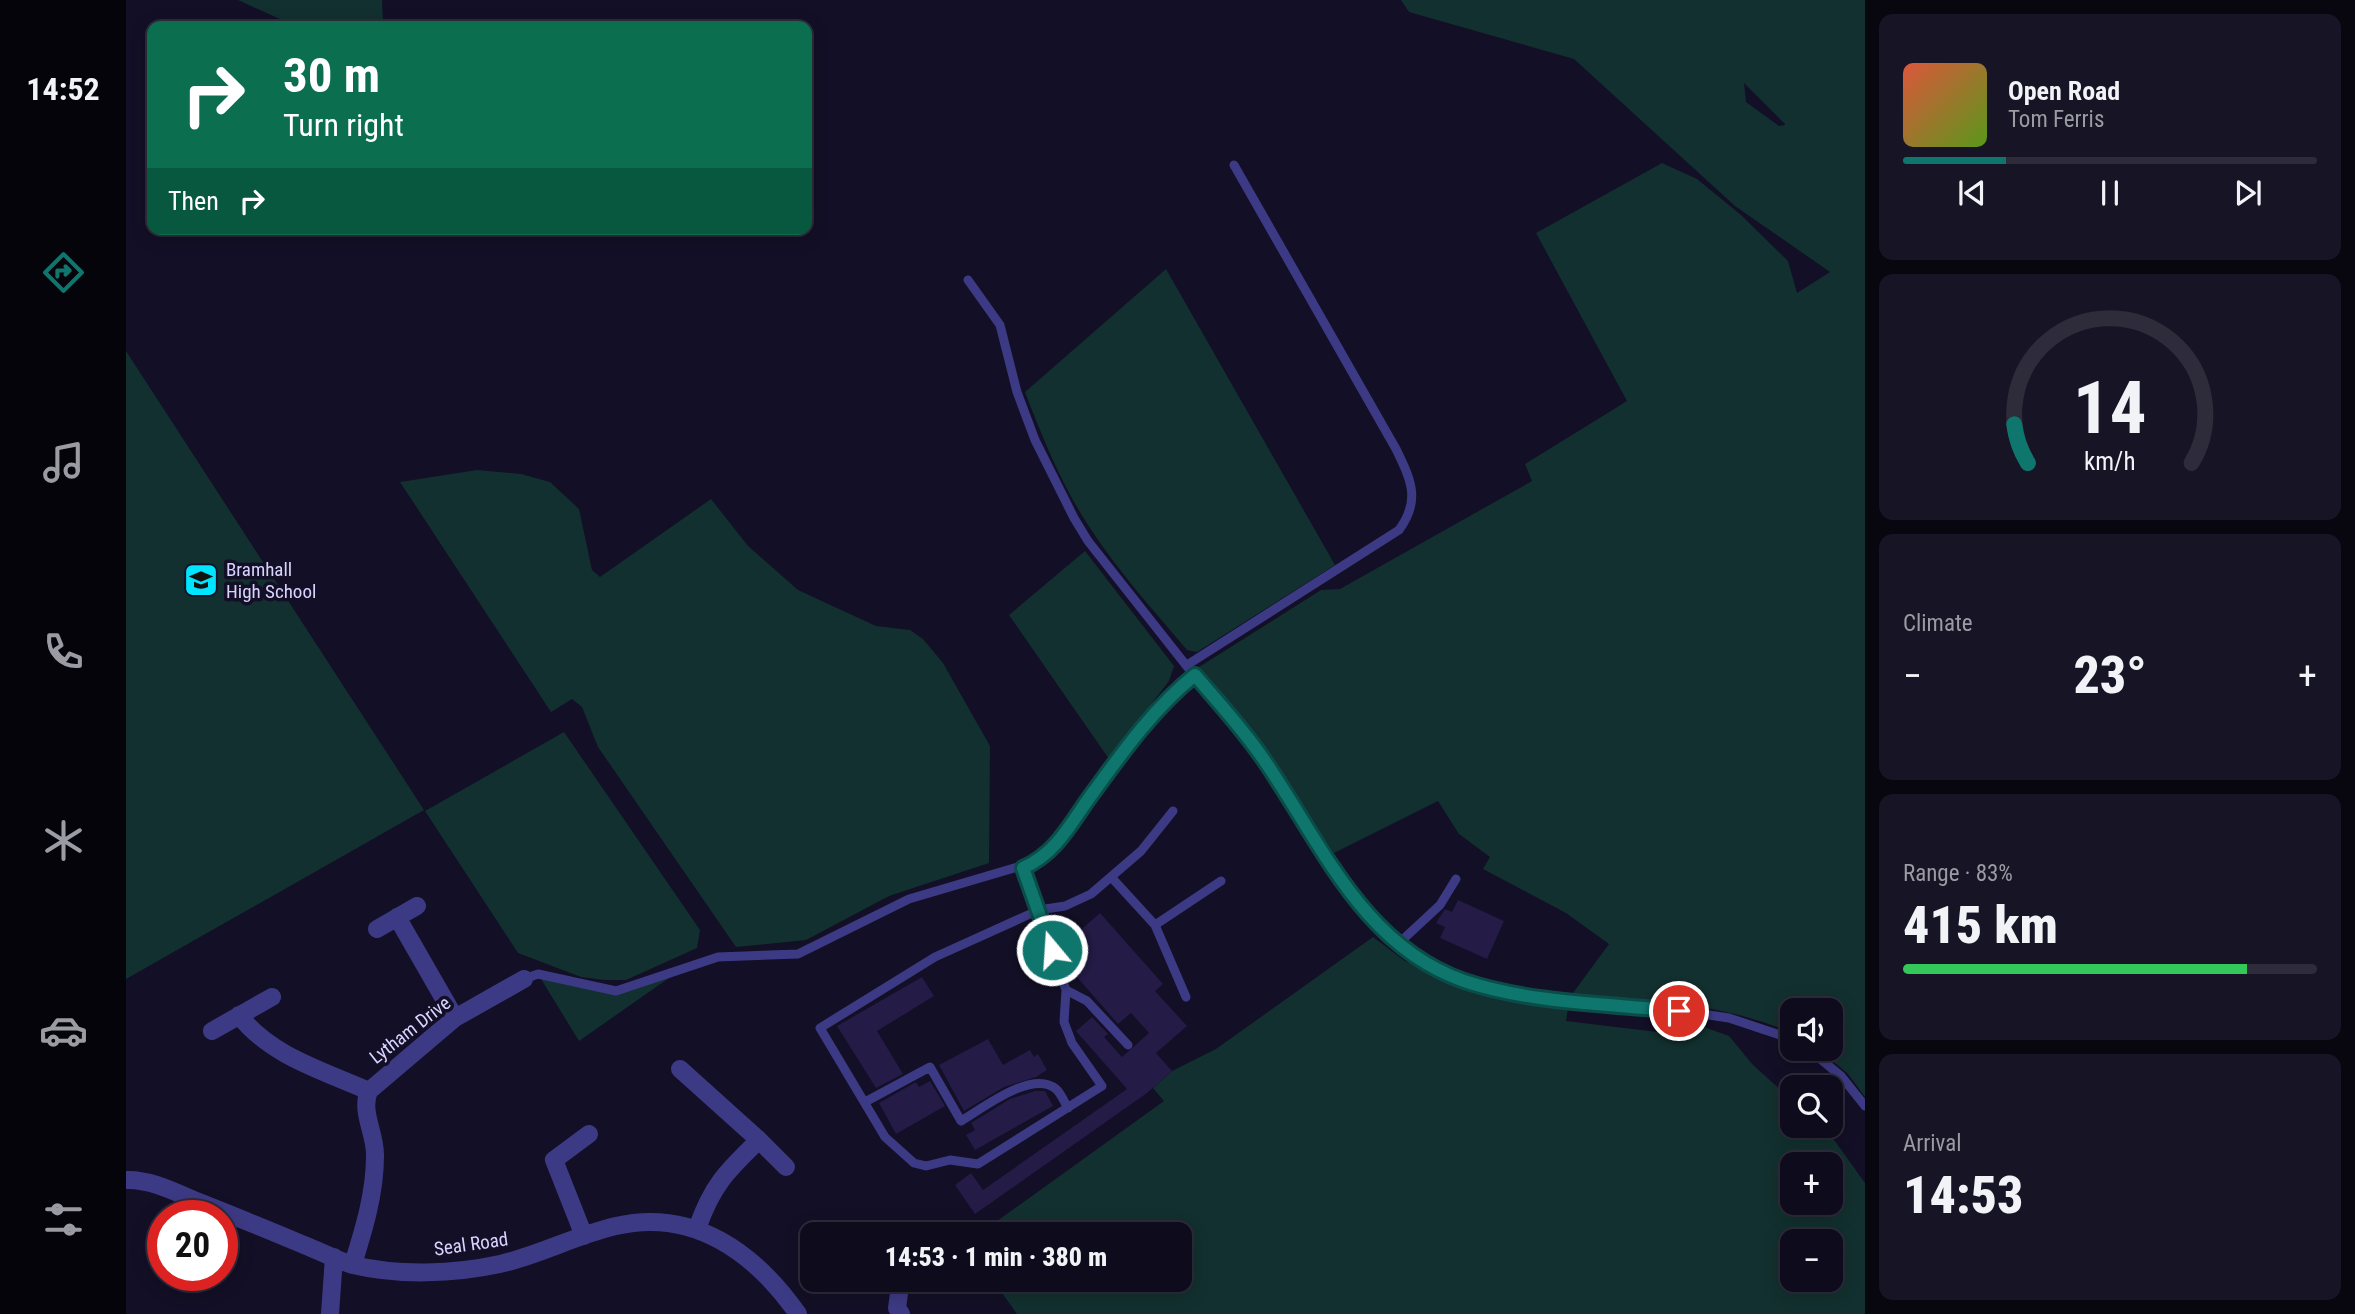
<!DOCTYPE html>
<html lang="en">
<head>
<meta charset="utf-8">
<style>
	:root { --surface:#0e0b1c; --page:#171425; --text:#f1f3f6; --muted:#9b9ba3; --line:#2e2b3b; --accent:#0f766e }
	body { margin:0; font-family:"Roboto Condensed",sans-serif; background:var(--page); color:var(--text); height:100vh; display:flex; flex-direction:column; font-size:26px; white-space:nowrap }
	* { box-sizing:border-box; margin:0 }
	p { font-size:23px; color:var(--muted) }
	.icon { flex:none; width:38px; height:38px; fill:none; stroke:currentColor; stroke-width:2; stroke-linecap:round; stroke-linejoin:round }
	.map { position:relative; flex:1; overflow:hidden }
	.sheet { display:flex; flex-direction:column; gap:14px; padding:14px; background:#08060f; width:490px }
	.sheet>* { flex:none }
	.banner { position:absolute; left:21px; top:21px; width:665px; height:214px; border-radius:14px; box-shadow:0 4px 18px #0003,0 0 0 2px var(--line); background:#0b6e4f; color:#fff; overflow:hidden }
	.tools { position:absolute; left:1654px; top:998px; display:grid; gap:14px }
	.tools a { display:grid; place-items:center; width:63px; height:63px; border-radius:14px; background:var(--surface); box-shadow:0 4px 18px #0003,0 0 0 2px var(--line); font-size:35px }
	.speed { position:absolute; left:21px; top:1200px; display:flex; gap:14px; font-size:35px; font-weight:700; text-align:center }
	.speed>* { display:grid; place-content:center; width:91px; height:91px; border-radius:50%; background:var(--surface); box-shadow:0 4px 18px #0003,0 0 0 2px var(--line); line-height:1 }
	.speed .limit { border:10px solid #d22; background:#fff; color:#111 }
	.pin { position:absolute; display:grid; place-items:center; width:60px; height:60px; color:#fff; margin:-30px; border:4px solid #fff; border-radius:50%; box-shadow:0 2px 7px #0007 }
	.me { position:absolute; width:77px; margin:-38px; rotate:342deg; stroke-linejoin:round; filter:drop-shadow(0 0 5px #0008) }
	.turn { display:flex; align-items:center; gap:24px; height:147px; padding:0 21px; font-size:32px }
	.turn .icon { width:91px; height:91px; stroke-width:2.5 }
	.turn b { display:block; font-size:49px; line-height:60px }
	.then { display:flex; align-items:center; height:66px; padding:0 21px; background:#0003; gap:14px; font-size:26px }
	.big { font-size:52px; font-weight:800; line-height:1.1 }
	.sheet .card { flex:1; display:flex; flex-direction:column; justify-content:center; gap:10px; min-width:0; padding:0 24px; border-radius:14px; background:var(--page) }
	.sheet .dial { align-items:center; gap:0 }
	.dial svg { height:182px; overflow:visible; fill:none; stroke:var(--line); stroke-width:7; stroke-linecap:round; text-anchor:middle }
	.dial text { fill:var(--text); stroke:none }
	.song { display:flex; align-items:center; gap:21px }
	.cover { width:84px; height:84px; border-radius:10px; background:linear-gradient(135deg,hsl(10 70% 55%),hsl(90 70% 35%)) }
	.played { height:7px; border-radius:4px; background:linear-gradient(90deg,var(--accent) 25%,var(--line) 25%) }
	.keys { display:flex; justify-content:space-around; direction:ltr }
	.heat { display:flex; justify-content:space-between; align-items:center; font-size:38px; direction:ltr }
	.charge { height:10px; border-radius:5px; background:linear-gradient(90deg,#34c759 83%,var(--line) 0) }
	.trip { position:absolute; left:674px; top:1222px; width:392px; height:70px; border-radius:14px; background:var(--surface); box-shadow:0 4px 18px #0003,0 0 0 2px var(--line); font-weight:800; line-height:70px; text-align:center }
	main { display:flex; flex:1; min-height:0 }
	.dock { display:flex; flex-direction:column; width:126px; justify-content:space-around; align-items:center; background:#06040b; color:var(--muted) }
	.dock .icon { width:49px; height:49px }
	.dock .on { color:var(--accent) }
	.dock b { font-size:32px; color:var(--text) }
	.map>svg:first-child { display:block }
	.green { fill:#12302f; fill-rule:evenodd }
	.building { fill:#241b47 }
	.lines { fill:none; stroke-linecap:round; stroke-linejoin:round }
	.service { stroke:#3d3a85; stroke-width:9 }
	.minor { stroke:#3d3a85; stroke-width:18 }
	.route-casing { stroke:#0a4d48; stroke-width:18 }
	.route { stroke:#0f766e; stroke-width:12 }
	.labels { text-anchor:middle; dominant-baseline:central; stroke-width:7; stroke-linejoin:round; paint-order:stroke }
	.poi-label { font-size:19px; fill:#d9d4ff; stroke:#130f26; text-anchor:start }
	.street-label { font-size:19px; fill:#d9d4ff; stroke:#130f26 }
</style>
</head>
<body>
<main>
<nav class="dock">
<b>14:52</b>
<svg class="icon on" aria-label="directions" viewBox="0 0 24 24"><path d="M12 3l9 9-9 9-9-9zM9 14v-3h6M13 9l2 2-2 2"/></svg>
<svg class="icon" aria-label="music" viewBox="0 0 24 24"><path d="M9 18V5l10-2v13"/><circle cx="6" cy="18" r="3"/><circle cx="16" cy="16" r="3"/></svg>
<svg class="icon" aria-label="phone" viewBox="0 0 24 24"><path d="M5 4h4l2 5-3 2q2 4 5 5l2-3 5 2v4C11 20 4 13 5 4z"/></svg>
<svg class="icon" aria-label="climate" viewBox="0 0 24 24"><path d="M12 3v18M4 7l16 10M4 17L20 7"/></svg>
<svg class="icon" aria-label="car" viewBox="0 0 24 24"><path d="M5 17H2v-5l4-1 3-4h7l3 4 3 1v5h-3M9 17h6M6 11h13"/><circle cx="7" cy="17" r="2"/><circle cx="17" cy="17" r="2"/></svg>
<svg class="icon" aria-label="filters" viewBox="0 0 24 24"><path d="M4 7h16M4 17h16"/><circle cx="9" cy="7" r="2"/><circle cx="15" cy="17" r="2"/></svg>
</nav>
<div class="map">
<svg width="1739" height="1314" viewBox="0 0 1739 1314">
	<rect width="100%" height="100%" fill="#130f26"/>
	<path class="green" d="M112,0H256L257,24L169,26Z
		M1275,0H1739V1097L1722,1074L1691,1048H1704V1010H1666V1033C1597,1003 1518,999 1444,997L1483,944L1440,913L1357,869L1364,857L1333,834L1312,801L1208,853L1151,767L1073,667L1195,590L1214,589L1406,481L1399,464L1501,401L1410,233L1536,163L1571,179L1615,215L1662,261L1671,293L1704,272L1609,206L1448,59L1283,12ZM1618,83L1659,124V125L1653,126L1620,102Z
		M1040,269L1209,565L1071,652L1061,650C1027,610 992,571 964,528C936,486 917,439 899,392Z
		M0,351L298,810L0,979Z
		M351,470L395,474L424,482L453,509L466,570L474,577L585,499L622,546L672,590L750,626L784,630L797,639L817,663L864,746L863,863L763,896L680,940L610,947L472,747L456,707L446,699L425,712L274,482Z
		M959,551L1048,666L1043,681L983,759L883,615Z
		M438,732L574,930L571,948L500,980H479L455,977L392,953L299,811Z
		M1247,937L1279,961L1335,987L1370,997L1411,999L1442,1008L1440,1021L1548,1034L1570,1024L1603,1036L1627,1065L1666,1100V1125H1693L1706,1137L1739,1183V1314H891L866,1279H1054V1234H853L1038,1101L1027,1088L1046,1071L1090,1049ZM1666,1164H1704V1202H1666ZM1666,1241H1704V1279H1666Z
		M553,971L453,1041L412,974L476,990Z"/>
	<path class="building" d="M1332,900L1378,921L1361,959L1314,938L1319,927L1310,923L1319,909L1326,912Z
		M974,913L1037,984L1029,991L1061,1026L1030,1053L1046,1071L1021,1093L849,1214L829,1185L845,1173L857,1190L1001,1089L950,1031L966,1017L982,1034L978,1037L996,1057L1023,1033L1005,1013L992,1024L937,961L933,949Z
		M796,977L808,996L751,1031L777,1074L750,1088L711,1026Z
		M862,1039L877,1065L904,1050L908,1057L912,1054L921,1070L910,1077L878,1087L838,1111L813,1065Z
		M804,1081L819,1106L770,1134L753,1103L790,1082L793,1087Z
		M909,1091H919L927,1106L849,1150L840,1135L849,1130L845,1123L884,1099Z"/>
	<g class="lines">
		<path class="service" d="M842,280L874,325L891,392L909,440L948,518L962,541L1063,669
			M1061,665L1273,530C1295,500 1285,480 1270,449L1108,165
			M897,868L940,990L938,1022L946,1043L976,1086L852,1164L824,1160L800,1166L788,1163L759,1137L694,1028L809,957L913,910L939,906L965,894L1015,851L1047,811
			M986,878L1029,925L1060,997
			M1029,925L1095,881
			M1272,944L1314,905L1330,879
			M398,979L412,974L490,991L592,957L672,954L783,899L912,861L926,852C964,795 1015,717 1069,675C1092,702 1117,728 1137,758C1193,840 1236,948 1339,981C1413,1005 1500,1004 1576,1014L1603,1018L1666,1039
			M940,990L961,1001L1002,1045
			M1681,1048L1715,1076L1739,1106
			M739,1102L804,1067L835,1121C856,1109 906,1069 930,1089C935,1093 938,1102 942,1108"/>
		<path class="minor" d="M271,917L329,1018
			M251,929L291,906
			M113,1015C144,1056 198,1071 243,1091
			M86,1031L146,997
			M554,1069L633,1140C601,1171 586,1185 571,1229
			M633,1140L660,1167
			M0,1180C24,1179 49,1192 70,1201C106,1215 142,1230 178,1245C194,1251 210,1260 227,1265C273,1276 328,1274 374,1264C414,1255 450,1235 490,1226C568,1208 629,1253 672,1314
			M458,1236L428,1160L463,1134
			M227,1264C238,1229 249,1193 249,1156C250,1135 234,1111 243,1091L329,1018L398,979
			M204,1314L208,1257
			M775,1314L771,1308L774,1286L782,1279"/>
	</g>
	<g class="lines">
		<g class="route-casing">
			<path id="route" d="M926,950L897,868C933,852 946,820 969,790C998,750 1030,706 1069,675C1092,702 1116,728 1136,757C1194,840 1235,945 1338,981C1403,1003 1484,1004 1553,1011"/>
		</g>
		<use href="#route" class="route"/>
	</g>
	<defs>
		<g id="school-square" transform="scale(1.75)"><rect x="-9" y="-9" width="18" height="18" rx="4" fill="#00e5ff" stroke="#130f26"/><path d="M0-5L7-2L0 1L-7-2ZM-4 1L0 2.5L4 1V4Q0 6-4 4Z" fill="#111"/></g>
	</defs>
	<g fill-rule="evenodd">
		<use href="#school-square" x="75" y="580"/>
	</g>
	<g class="labels">
		<g class="poi-label">
			<text x="100" y="569">Bramhall<tspan x="100" dy="22">High School</tspan></text>
		</g>
		<g class="street-label">
			<text transform="translate(284 1030) rotate(-38)">Lytham Drive</text>
			<text transform="translate(345 1244) rotate(-8)">Seal Road</text>
		</g>
	</g>
</svg>
<div class="tools">
<a><svg class="icon" aria-label="sound" viewBox="0 0 24 24"><path d="M4 9h4l5-4v14l-5-4H4zM17 9q2 3 0 6"/></svg></a>
<a><svg class="icon" aria-label="search" viewBox="0 0 24 24"><circle cx="10" cy="10" r="6"/><path d="M15 15l6 6"/></svg></a>
<a>+</a>
<a>−</a>
</div>
<div class="speed"><div class="limit">20</div></div>
<div class="pin" style="left:1553px;top:1011px;background:#d93025"><svg class="icon" aria-label="arrive" viewBox="0 0 24 24"><path d="M6 21V4h12l-3 4 3 4H6"/></svg></div>
<svg class="me" style="left:926px;top:950px" viewBox="-20 -20 40 40"><circle r="17" fill="#0f766e" stroke="#fff" stroke-width="3"/><path d="M0-11L8 9 0 5-8 9z" fill="#fff"/></svg>
<div class="trip">14:53 · 1 min · 380 m</div>
<div class="banner">
<div class="turn"><svg class="icon" aria-label="right" viewBox="0 0 24 24"><path d="M7 20v-9h11M14 6l5 5-5 5"/></svg><div><b>30 m</b>Turn right</div></div>
<div class="then">Then<svg class="icon" aria-label="right" viewBox="0 0 24 24"><path d="M7 20v-9h11M14 6l5 5-5 5"/></svg></div>
</div>
</div>
<section class="sheet">
<div class="card">
<div class="song"><i class="cover"></i><div><b>Open Road</b><p>Tom Ferris</p></div></div>
<div class="played"></div>
<div class="keys"><svg class="icon" aria-label="previous" viewBox="0 0 24 24"><path d="M18 5L8 12l10 7zM5 5v14"/></svg><svg class="icon" aria-label="pause" viewBox="0 0 24 24"><path d="M8 5v14M16 5v14"/></svg><svg class="icon" aria-label="next" viewBox="0 0 24 24"><path d="M6 5l10 7-10 7zM19 5v14"/></svg></div>
</div>
<div class="card dial"><svg viewBox="0 0 100 80">
<path d="M14 69A42 42 0 1 1 86 69"/>
<path d="M14 69A42 42 0 0 1 8 52" stroke="#0f766e"/>
<text x="50" y="56" font-size="32" font-weight="700">14</text>
<text x="50" y="72" font-size="11">km/h</text>
</svg></div>
<div class="card"><p>Climate</p>
<div class="heat"><a>−</a><b class="big">23°</b><a>+</a></div>
</div>
<div class="card"><p>Range · 83%</p><b class="big">415 km</b><div class="charge"></div></div>
<div class="card"><p>Arrival</p><b class="big">14:53</b></div>
</section>
</main>
</body>
</html>
